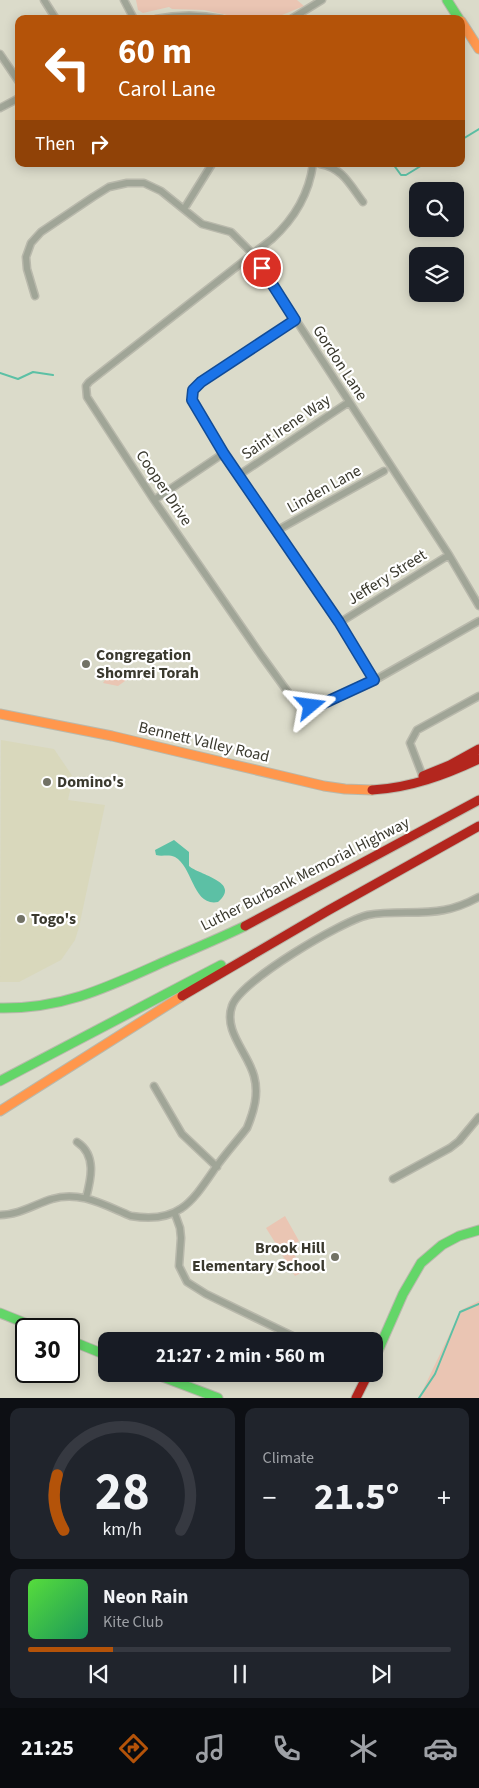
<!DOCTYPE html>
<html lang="en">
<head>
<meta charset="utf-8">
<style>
	:root { --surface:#171b24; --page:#20242c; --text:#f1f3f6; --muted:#9ea1a6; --line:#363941; --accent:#b45309 }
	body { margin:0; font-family:"Source Sans 3",sans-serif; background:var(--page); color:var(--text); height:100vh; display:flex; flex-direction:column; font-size:19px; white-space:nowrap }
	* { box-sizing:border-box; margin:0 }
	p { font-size:16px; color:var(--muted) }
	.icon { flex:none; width:28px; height:28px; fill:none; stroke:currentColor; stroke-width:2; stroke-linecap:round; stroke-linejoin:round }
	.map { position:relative; height:1398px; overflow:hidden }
	.details { display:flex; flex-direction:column; gap:10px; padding:10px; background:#0d0f14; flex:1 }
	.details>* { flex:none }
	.top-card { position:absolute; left:15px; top:15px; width:450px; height:152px; border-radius:10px; box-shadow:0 2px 12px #0003; background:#b45309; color:#fff; overflow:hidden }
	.controls { position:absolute; left:409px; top:182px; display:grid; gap:10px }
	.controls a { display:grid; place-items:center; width:55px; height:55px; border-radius:10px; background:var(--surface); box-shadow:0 2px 12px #0003; font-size:25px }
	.speed { position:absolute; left:15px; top:1318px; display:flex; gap:10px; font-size:25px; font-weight:700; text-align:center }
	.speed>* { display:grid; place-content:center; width:65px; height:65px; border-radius:50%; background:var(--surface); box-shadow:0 2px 12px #0003; line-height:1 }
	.speed .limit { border:2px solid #111; border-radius:8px; background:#fff; color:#111 }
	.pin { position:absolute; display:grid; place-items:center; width:42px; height:42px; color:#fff; margin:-21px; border:2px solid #fff; border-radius:50%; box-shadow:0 1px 5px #0007 }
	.me { position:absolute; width:55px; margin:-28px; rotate:74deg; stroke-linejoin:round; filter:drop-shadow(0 0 4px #0008) }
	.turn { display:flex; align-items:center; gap:18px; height:105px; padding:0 20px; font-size:22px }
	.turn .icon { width:65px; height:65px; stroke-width:2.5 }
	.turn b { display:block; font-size:35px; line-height:42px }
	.then { display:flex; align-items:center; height:48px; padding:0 20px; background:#0003; gap:10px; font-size:19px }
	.big { font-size:38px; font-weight:700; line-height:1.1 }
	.details .card { flex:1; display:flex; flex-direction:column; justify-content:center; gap:8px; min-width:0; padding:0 18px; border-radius:10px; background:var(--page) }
	.details .dial { align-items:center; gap:0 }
	.dial svg { height:130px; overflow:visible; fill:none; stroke:var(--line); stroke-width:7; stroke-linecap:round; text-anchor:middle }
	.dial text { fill:var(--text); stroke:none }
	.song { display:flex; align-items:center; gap:15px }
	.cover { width:60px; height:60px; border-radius:8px; background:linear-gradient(135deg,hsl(110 70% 55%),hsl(150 70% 35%)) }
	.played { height:5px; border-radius:2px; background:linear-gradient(90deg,var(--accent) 20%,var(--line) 20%) }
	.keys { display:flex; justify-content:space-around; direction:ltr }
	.heat { display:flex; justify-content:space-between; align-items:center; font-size:28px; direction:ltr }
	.details .tiles { flex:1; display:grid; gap:10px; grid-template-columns:1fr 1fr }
	.card:last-child { grid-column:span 2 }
	.trip { position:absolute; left:98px; top:1332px; width:285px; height:50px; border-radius:10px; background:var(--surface); box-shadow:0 2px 12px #0003; font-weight:700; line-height:50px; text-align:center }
	.tab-bar { display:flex; height:80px; justify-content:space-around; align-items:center; background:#090b0e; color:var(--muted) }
	.tab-bar .icon { width:35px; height:35px }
	.tab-bar .active { color:var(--accent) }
	.tab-bar b { font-size:22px; color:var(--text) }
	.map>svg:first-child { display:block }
	.built { fill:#d9d8bc }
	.green { fill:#eac5b3 }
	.water { fill:#5cc0a5 }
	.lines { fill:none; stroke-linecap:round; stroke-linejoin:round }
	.stream { stroke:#5cc0a5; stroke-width:2 }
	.street-casing { stroke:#b9b9ac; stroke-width:9 }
	.fast-casing { stroke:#b9b9ac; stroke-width:11 }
	.slow-casing { stroke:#b9b9ac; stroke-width:11 }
	.jam-casing { stroke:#b9b9ac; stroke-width:11 }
	.street { stroke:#a0a597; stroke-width:6 }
	.fast { stroke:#63d668; stroke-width:9 }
	.slow { stroke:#ff974d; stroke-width:9 }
	.jam { stroke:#b3261e; stroke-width:9 }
	.route-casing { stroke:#114b97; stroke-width:12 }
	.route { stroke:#1a73e8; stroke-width:9 }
	.poi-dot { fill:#727265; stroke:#fff; stroke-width:2 }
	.labels { text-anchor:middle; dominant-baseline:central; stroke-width:4.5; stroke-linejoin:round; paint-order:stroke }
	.street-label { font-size:16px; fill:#3a392e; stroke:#fff }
	.poi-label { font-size:16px; font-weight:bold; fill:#3a392e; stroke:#fff; text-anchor:start }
</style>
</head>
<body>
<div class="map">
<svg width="479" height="1398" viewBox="0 0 479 1398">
	<rect width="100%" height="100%" fill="#dbdbca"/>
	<path class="built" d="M1,740L54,749L73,777L68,800L105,805L79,927L75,940L61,960L19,982H0Z"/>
	<path class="green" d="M136,0H297L304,6L282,15L257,19L241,18L204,10L172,9L169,7L143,13L138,10Z
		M113,669L130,670L125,681L118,686L103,683Z
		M285,1216L299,1241L281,1252L266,1228Z
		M290,1248L305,1271L295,1276L281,1253Z
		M479,1301V1398H419L461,1310Z"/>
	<path class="water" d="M174,840L189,852V866C199,875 242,882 218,902C193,907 193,867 175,857C168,854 162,857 156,855L155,850Z"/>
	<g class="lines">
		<path class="stream" d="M461,140L479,129
			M393,164L401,175H406L424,164
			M0,373L18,379L33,372L53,375
			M419,1398L435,1374L460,1312L479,1304"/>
		<g class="street-casing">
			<path id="street" d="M44,0L56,19
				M124,0L134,19
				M156,19C179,14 199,14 222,19
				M291,19L322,0
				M0,54L19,82
				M0,108L19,98
				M313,164C309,194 295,218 272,239L89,382L86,386L87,397L154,500L261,655L290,695L299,701L311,706L322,704L346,694L375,680L479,621
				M320,164C343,168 350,185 363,202
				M184,209L212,164
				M35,296L27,269L26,257L31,243L41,232L93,197L109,187L127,183H144L161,191L202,224L231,232L253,254L449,555L479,606
				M295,320L201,382L193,390L192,400L224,453L339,623L375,680
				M239,475L349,402
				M154,500L224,453
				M276,531L384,471
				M339,623L449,555
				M423,777L410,743L417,730L479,696
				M154,1086L182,1134L217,1167
				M77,1142C97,1155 91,1179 86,1198
				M393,1179L450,1148L459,1141L479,1117
				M175,1214L180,1228L181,1238L179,1266L187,1282L206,1294L303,1341
				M0,1215C19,1215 35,1204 52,1199C80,1190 106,1206 131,1216C179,1224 192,1202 216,1167C226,1153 237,1141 247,1128C254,1111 259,1094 254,1076C248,1053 223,1031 232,1006C240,981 342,921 368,915C393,910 419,915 444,910C456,908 468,903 479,897"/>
		</g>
		<g class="fast-casing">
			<path id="fast" d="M447,0L459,19
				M0,1008C65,1009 110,986 168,960C194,949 220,938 245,926
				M0,1081L221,965
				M0,1313L40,1329
				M69,1340L106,1355
				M374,1360L403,1294L421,1263L442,1245L459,1236L479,1230
				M155,1374L218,1398"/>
		</g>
		<g class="slow-casing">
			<path id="slow" d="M461,21L479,49
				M0,714L112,736L324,786L345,789L372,790
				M0,1111L182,996"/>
		</g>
		<g class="jam-casing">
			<path id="jam" d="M423,776L450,765L479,749
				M372,790C410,788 445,775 479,759
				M245,926L479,800
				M182,996L329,910L479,826
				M356,1398L368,1374"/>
		</g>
		<use href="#street" class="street"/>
		<use href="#fast" class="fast"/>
		<use href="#slow" class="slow"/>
		<use href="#jam" class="jam"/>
	</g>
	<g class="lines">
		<g class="route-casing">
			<path id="route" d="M262,268L295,320L201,382L193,390L192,400L224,454L339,622L374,680L322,704L311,706"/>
		</g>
		<use href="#route" class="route"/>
	</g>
	<g class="poi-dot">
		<circle cx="86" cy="664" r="5"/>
		<circle cx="47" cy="782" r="5"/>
		<circle cx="21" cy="919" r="5"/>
		<circle cx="335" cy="1257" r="5"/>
	</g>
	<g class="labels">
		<g class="street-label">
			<text transform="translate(340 363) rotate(57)">Gordon Lane</text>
			<text transform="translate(286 427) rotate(-34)">Saint Irene Way</text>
			<text transform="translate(164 488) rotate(56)">Cooper Drive</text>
			<text transform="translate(324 489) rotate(-29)">Linden Lane</text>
			<text transform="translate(387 577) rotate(-32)">Jeffery Street</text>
			<text transform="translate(204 742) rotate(13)">Bennett Valley Road</text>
			<text transform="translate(305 874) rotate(-27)">Luther Burbank Memorial Highway</text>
		</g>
		<g class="poi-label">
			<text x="96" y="655">Congregation<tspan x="96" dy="18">Shomrei Torah</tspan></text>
			<text x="57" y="782">Domino's</text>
			<text x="31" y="919">Togo's</text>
			<text x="325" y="1248" text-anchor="end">Brook Hill<tspan x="325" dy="18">Elementary School</tspan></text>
		</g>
	</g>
</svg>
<div class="controls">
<a><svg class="icon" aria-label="search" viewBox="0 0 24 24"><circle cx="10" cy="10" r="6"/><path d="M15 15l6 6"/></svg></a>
<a><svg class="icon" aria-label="layers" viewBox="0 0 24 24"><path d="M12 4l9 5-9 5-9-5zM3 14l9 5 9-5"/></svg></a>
</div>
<div class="speed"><div class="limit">30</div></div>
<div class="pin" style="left:262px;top:268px;background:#d93025"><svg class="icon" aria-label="arrive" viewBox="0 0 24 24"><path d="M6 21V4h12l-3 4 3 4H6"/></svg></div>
<svg class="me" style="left:311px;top:706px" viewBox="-20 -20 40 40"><path d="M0-17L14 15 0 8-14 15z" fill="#1a73e8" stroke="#fff" stroke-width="4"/></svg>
<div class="trip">21:27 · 2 min · 560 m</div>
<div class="top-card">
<div class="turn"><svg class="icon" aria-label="left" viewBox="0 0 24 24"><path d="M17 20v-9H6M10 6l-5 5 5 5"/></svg><div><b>60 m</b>Carol Lane</div></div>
<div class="then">Then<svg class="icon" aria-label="right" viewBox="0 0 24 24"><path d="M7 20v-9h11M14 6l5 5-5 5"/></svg></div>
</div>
</div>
<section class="details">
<div class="tiles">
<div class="card dial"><svg viewBox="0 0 100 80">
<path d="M14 69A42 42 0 1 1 86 69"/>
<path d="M14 69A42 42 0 0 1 10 35" stroke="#b45309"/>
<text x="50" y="56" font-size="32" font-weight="700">28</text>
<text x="50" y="72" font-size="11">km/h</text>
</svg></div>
<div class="card"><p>Climate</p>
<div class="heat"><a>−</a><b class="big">21.5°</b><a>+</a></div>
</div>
<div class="card">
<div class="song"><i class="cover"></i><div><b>Neon Rain</b><p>Kite Club</p></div></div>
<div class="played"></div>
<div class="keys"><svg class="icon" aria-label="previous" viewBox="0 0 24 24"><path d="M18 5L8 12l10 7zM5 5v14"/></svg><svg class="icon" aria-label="pause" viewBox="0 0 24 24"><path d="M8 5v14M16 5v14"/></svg><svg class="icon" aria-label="next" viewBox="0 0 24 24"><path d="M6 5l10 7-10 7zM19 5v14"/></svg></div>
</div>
</div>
</section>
<nav class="tab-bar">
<b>21:25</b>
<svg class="icon active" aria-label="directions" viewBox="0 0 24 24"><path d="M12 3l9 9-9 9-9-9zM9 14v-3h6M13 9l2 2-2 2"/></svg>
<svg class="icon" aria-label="music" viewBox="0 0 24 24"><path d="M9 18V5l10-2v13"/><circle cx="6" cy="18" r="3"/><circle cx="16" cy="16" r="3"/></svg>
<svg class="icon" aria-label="phone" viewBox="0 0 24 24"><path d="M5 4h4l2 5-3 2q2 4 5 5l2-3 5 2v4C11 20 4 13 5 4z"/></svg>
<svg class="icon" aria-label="climate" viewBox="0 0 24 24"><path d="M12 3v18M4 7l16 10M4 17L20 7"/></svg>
<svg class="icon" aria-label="car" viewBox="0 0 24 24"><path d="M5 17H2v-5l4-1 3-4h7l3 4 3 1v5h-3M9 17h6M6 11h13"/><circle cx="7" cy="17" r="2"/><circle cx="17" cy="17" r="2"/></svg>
</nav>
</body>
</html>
